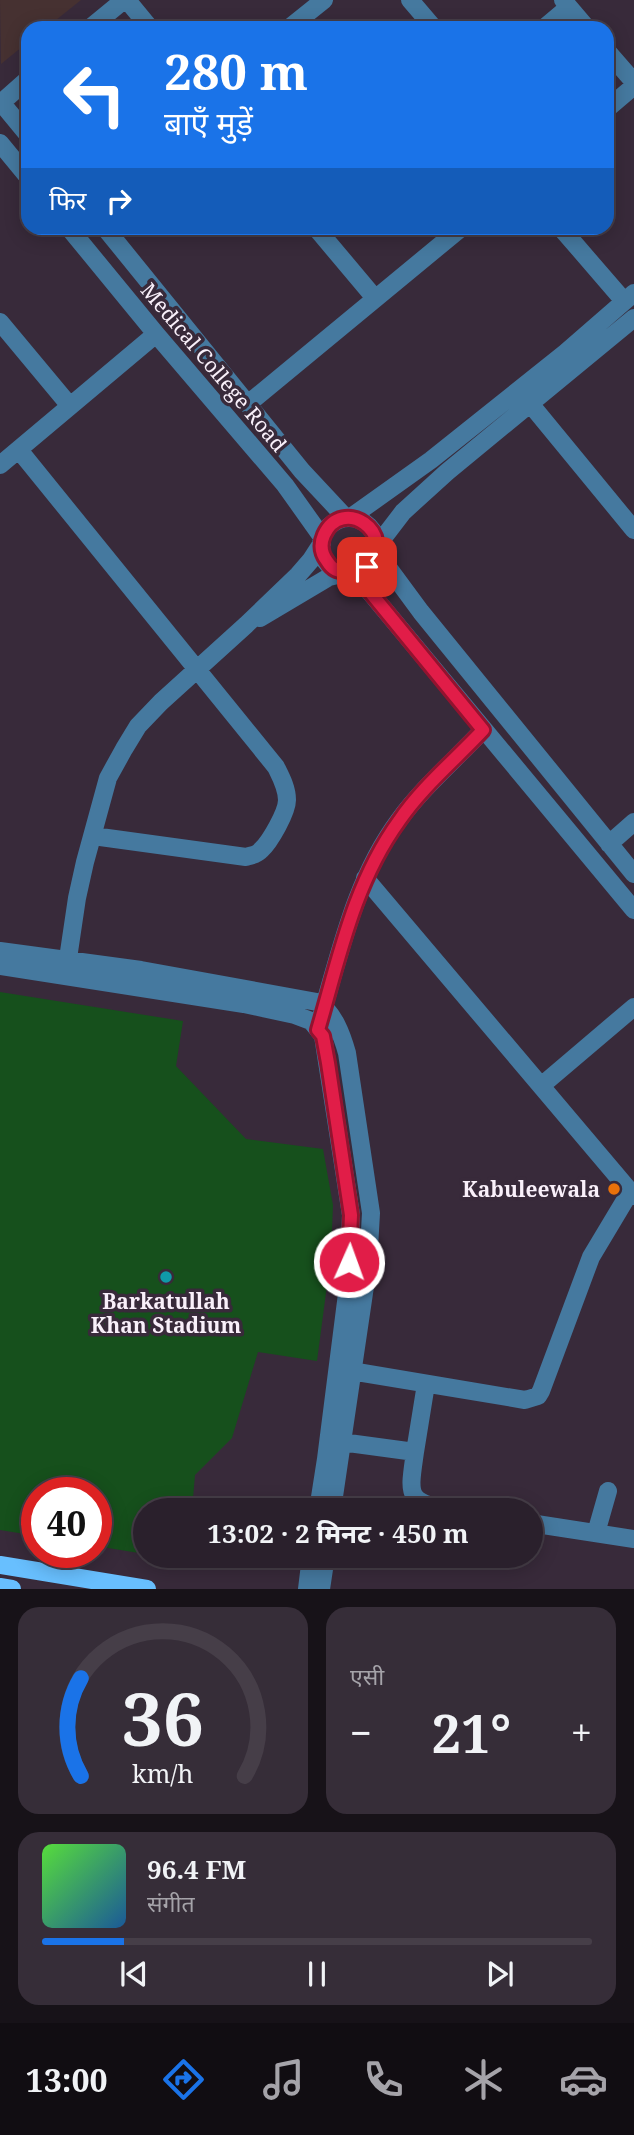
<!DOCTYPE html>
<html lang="hi">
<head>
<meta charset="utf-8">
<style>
	:root { --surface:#2a202c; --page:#362d38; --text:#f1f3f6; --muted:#a5a3a9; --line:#463e48; --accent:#1a73e8 }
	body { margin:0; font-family:"Noto Serif","Noto Sans Devanagari",serif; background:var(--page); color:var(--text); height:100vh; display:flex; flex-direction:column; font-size:26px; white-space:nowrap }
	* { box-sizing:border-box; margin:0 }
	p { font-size:23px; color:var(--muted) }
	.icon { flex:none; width:38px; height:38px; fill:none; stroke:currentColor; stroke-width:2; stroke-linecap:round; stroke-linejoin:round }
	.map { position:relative; height:1589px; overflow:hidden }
	.side { display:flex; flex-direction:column; gap:18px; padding:18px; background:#171218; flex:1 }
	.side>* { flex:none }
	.guide { position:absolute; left:21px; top:21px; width:593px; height:214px; border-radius:21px; box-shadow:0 4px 18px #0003,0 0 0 2px var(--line); background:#1a73e8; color:#fff; overflow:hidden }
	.speed { position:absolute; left:21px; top:1477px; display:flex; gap:14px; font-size:35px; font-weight:700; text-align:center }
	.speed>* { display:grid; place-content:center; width:91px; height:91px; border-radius:50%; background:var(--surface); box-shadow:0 4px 18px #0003,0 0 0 2px var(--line); line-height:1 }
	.speed .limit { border:10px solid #d22; background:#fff; color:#111 }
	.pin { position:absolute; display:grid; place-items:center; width:60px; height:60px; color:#fff; margin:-30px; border-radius:14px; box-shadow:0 4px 10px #0006 }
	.me { position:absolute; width:77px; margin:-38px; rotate:2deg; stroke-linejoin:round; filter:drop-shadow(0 0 5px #0008) }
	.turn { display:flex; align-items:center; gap:24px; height:147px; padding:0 28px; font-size:32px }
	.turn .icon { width:91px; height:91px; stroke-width:2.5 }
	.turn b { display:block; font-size:49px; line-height:60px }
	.then { display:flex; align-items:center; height:66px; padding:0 28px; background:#0003; gap:14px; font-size:26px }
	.big { font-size:52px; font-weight:700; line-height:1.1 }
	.side .card { flex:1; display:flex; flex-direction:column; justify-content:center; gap:10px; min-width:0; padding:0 24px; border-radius:21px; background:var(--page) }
	.side .dial { align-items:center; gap:0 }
	.dial svg { height:182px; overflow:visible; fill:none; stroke:var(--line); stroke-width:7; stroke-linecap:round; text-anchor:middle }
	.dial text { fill:var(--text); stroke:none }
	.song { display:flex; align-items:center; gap:21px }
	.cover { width:84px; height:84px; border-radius:10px; background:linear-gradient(135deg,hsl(110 70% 55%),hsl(210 70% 35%)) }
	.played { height:7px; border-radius:4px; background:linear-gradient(90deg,var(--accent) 15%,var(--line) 15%) }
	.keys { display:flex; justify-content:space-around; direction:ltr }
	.heat { display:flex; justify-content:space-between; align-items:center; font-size:38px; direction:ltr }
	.side .tiles { flex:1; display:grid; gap:18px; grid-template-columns:1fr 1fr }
	.card:last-child { grid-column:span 2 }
	.trip { position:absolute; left:133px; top:1498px; width:410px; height:70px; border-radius:35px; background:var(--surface); box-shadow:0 4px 18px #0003,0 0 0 2px var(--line); font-weight:700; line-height:70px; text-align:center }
	.menu { display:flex; height:112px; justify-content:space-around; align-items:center; background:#110d12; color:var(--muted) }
	.menu .icon { width:49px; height:49px }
	.menu .selected { color:var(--accent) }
	.menu b { font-size:32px; color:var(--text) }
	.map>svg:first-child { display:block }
	.education { fill:#463131 }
	.green { fill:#16501c }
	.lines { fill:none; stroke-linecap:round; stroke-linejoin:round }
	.minor { stroke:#45799f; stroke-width:18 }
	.major { stroke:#68bffe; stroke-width:18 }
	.route-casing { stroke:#92132f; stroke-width:18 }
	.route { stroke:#e11d48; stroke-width:12 }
	.food-dot { fill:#e8710a; stroke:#382a3a; stroke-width:2.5 }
	.culture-dot { fill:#0f9aa8; stroke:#382a3a; stroke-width:2.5 }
	.labels { text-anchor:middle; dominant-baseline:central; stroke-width:7; stroke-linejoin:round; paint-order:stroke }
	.street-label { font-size:21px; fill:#f9f0fa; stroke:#382a3a }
	.poi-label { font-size:21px; font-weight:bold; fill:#f9f0fa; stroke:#382a3a; text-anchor:end }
</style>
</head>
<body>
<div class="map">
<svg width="634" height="1589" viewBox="0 0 634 1589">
	<rect width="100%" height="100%" fill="#382a3a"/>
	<path class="education" d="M0,0H81L46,28H28V42L1,64Z"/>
	<path class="green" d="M0,992L183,1021L176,1066L246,1139L323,1149L333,1205L331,1255L317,1361L258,1352L232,1438L195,1475L192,1510H145V1554L96,1546V1493H37V1536L0,1530Z"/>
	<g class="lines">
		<path class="minor" d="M127,0L150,28
			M410,0L434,28
			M563,0L587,28
			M90,28L124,0
			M289,28L324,0
			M544,28L569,7
			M607,51L634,82
			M0,101L28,135
			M1,103L28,79
			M607,109L634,86
			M0,143L28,177
			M69,228L156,334L285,485L322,537
			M105,228L302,471L346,518
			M316,228L374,297
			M561,228L624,301
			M0,322L70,406
			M523,395L634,530
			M249,403L461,228
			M19,450L276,767C281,777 287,788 287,800C287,812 270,842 261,850C257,855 252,855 246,857L93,836
			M0,465L156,334
			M351,517L431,460L565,353L634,293
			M321 546a28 28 0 1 1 56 0a28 28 0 1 1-56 0Z
			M377,546L403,512L447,472L634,318
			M376,551L421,612L634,874
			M354,573L634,910
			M260,618L329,577L346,573
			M609,844L634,822
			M365,878L634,1196
			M0,951L141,970L317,1002C334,1012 342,1035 347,1053L371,1213L368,1266L332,1510
			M0,966L244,1004L295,1015L311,1021L323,1036L351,1215L348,1286L326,1459L318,1510
			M66,972L77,898L85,862L108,778L124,749L138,726L161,702L246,625L298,575L311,560L322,543
			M321,1017C341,949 356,878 399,820C423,787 455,760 483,730
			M541,1086L634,1007
			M351,1371L525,1400L538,1396L541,1391L591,1257L630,1192
			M341,1442L415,1452L426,1384
			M415,1452C409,1495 405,1503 452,1510
			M530,1523L634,1539
			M596,1533L608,1491
			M307,1589L311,1556
			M321,1589L326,1556"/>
		<path class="major" d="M0,1565L147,1589
			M0,1587L12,1589"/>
	</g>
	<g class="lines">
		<g class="route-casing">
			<path id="route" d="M349,1262L351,1215L328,1063L323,1036L318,1030C339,958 354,883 399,821C422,787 455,760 483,730L366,587C363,583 359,577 355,575C345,569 336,576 327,561C321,553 320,544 324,535C342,495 399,533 367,567"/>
		</g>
		<use href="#route" class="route"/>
	</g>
	<circle class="food-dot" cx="614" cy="1189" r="7"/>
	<circle class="culture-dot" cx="166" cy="1277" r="7"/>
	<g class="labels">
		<g class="street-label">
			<text transform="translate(214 367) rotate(50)">Medical College Road</text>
		</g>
		<g class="poi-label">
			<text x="600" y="1189">Kabuleewala</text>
			<text x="166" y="1301" text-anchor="middle">Barkatullah<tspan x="166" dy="24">Khan Stadium</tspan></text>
		</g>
	</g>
</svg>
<div class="speed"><div class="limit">40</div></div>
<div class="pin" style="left:367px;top:567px;background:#d93025"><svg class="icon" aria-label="arrive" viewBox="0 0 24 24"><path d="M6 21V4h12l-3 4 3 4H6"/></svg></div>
<svg class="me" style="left:349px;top:1262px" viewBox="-20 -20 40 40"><circle r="17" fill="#e11d48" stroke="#fff" stroke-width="3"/><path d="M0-11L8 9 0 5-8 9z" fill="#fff"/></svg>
<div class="trip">13:02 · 2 मिनट · 450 m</div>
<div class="guide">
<div class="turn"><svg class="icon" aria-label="left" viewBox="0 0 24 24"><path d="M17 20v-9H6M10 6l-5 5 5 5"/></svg><div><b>280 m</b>बाएँ मुड़ें</div></div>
<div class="then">फिर<svg class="icon" aria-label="right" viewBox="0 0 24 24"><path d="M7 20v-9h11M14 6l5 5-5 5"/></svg></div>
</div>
</div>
<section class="side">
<div class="tiles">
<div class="card dial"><svg viewBox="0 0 100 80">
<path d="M14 69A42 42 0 1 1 86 69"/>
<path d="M14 69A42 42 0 0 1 14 26" stroke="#1a73e8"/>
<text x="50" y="56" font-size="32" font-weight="700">36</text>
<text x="50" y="72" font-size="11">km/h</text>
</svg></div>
<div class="card"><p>एसी</p>
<div class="heat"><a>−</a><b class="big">21°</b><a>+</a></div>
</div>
<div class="card">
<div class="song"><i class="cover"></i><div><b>96.4 FM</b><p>संगीत</p></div></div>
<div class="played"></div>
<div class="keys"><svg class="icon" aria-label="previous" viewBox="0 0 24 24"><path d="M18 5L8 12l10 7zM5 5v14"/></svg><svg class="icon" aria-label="pause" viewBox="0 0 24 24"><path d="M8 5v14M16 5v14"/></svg><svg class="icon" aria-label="next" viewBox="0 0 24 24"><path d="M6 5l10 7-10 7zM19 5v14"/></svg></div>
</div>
</div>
</section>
<nav class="menu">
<b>13:00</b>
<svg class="icon selected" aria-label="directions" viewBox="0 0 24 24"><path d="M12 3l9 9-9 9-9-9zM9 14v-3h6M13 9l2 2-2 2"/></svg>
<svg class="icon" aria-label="music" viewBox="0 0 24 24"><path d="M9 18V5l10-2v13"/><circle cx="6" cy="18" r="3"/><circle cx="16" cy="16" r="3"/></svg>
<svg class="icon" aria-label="phone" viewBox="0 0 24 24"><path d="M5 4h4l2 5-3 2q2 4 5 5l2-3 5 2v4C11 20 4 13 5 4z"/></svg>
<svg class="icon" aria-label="climate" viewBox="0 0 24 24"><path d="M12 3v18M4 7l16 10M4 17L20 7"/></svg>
<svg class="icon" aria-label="car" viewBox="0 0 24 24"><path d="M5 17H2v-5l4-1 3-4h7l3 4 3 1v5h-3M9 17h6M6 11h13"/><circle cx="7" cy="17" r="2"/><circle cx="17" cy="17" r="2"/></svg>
</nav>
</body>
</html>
